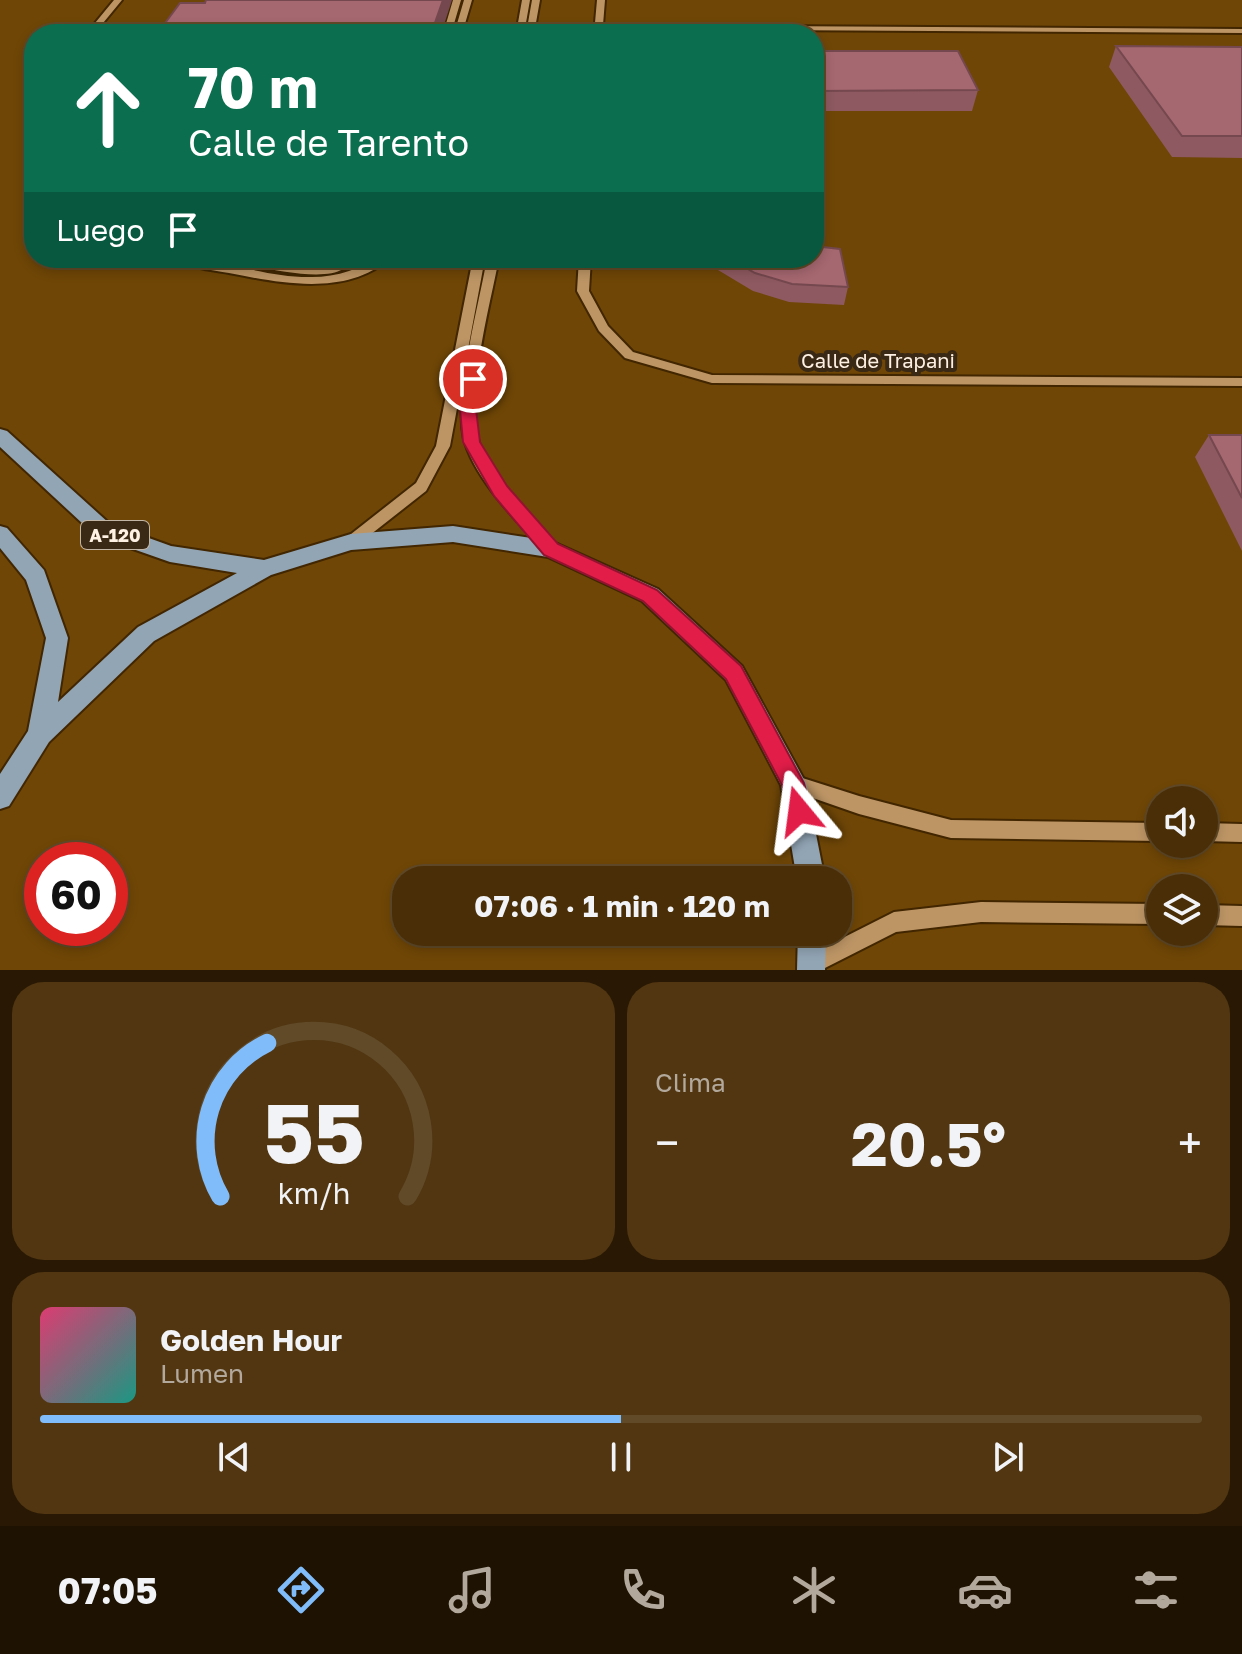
<!DOCTYPE html>
<html lang="es">
<head>
<meta charset="utf-8">
<style>
	:root { --surface:#4a2e07; --page:#513611; --text:#f1f3f6; --muted:#b2a89b; --line:#614a28; --accent:#81bcfa }
	body { margin:0; font-family:"Golos Text",sans-serif; background:var(--page); color:var(--text); height:100vh; display:flex; flex-direction:column; font-size:30px; white-space:nowrap }
	* { box-sizing:border-box; margin:0 }
	p { font-size:26px; color:var(--muted) }
	.icon { flex:none; width:44px; height:44px; fill:none; stroke:currentColor; stroke-width:2; stroke-linecap:round; stroke-linejoin:round }
	.map { position:relative; height:970px; overflow:hidden }
	.drawer { display:flex; flex-direction:column; gap:12px; padding:12px; background:#291904; flex:1 }
	.drawer>* { flex:none }
	.banner { position:absolute; left:24px; top:24px; width:800px; height:244px; border-radius:32px; box-shadow:0 4px 12px #0003,0 0 0 2px var(--line); background:#0b6e4f; color:#fff; overflow:hidden }
	.fabs { position:absolute; left:1146px; top:786px; display:grid; gap:16px }
	.fabs a { display:grid; place-items:center; width:72px; height:72px; border-radius:50%; background:var(--surface); box-shadow:0 4px 12px #0003,0 0 0 2px var(--line); font-size:40px }
	.speed { position:absolute; left:24px; top:842px; display:flex; gap:16px; font-size:40px; font-weight:700; text-align:center }
	.speed>* { display:grid; place-content:center; width:104px; height:104px; border-radius:50%; background:var(--surface); box-shadow:0 4px 12px #0003,0 0 0 2px var(--line); line-height:1 }
	.speed .limit { border:12px solid #d22; background:#fff; color:#111 }
	.pin { position:absolute; display:grid; place-items:center; width:68px; height:68px; color:#fff; margin:-34px; border:4px solid #fff; border-radius:50%; box-shadow:0 2px 8px #0007 }
	.me { position:absolute; width:88px; margin:-44px; rotate:344deg; stroke-linejoin:round; filter:drop-shadow(0 0 6px #0008) }
	.turn { display:flex; align-items:center; gap:28px; height:168px; padding:0 32px; font-size:36px }
	.turn .icon { width:104px; height:104px; stroke-width:2.5 }
	.turn b { display:block; font-size:56px; line-height:68px }
	.then { display:flex; align-items:center; height:76px; padding:0 32px; background:#0003; gap:16px; font-size:30px }
	.big { font-size:60px; font-weight:700; line-height:1.1 }
	.drawer .tile { flex:1; display:flex; flex-direction:column; justify-content:center; gap:12px; min-width:0; padding:0 28px; border-radius:32px; background:var(--page) }
	.drawer .dial { align-items:center; gap:0 }
	.dial svg { height:208px; overflow:visible; fill:none; stroke:var(--line); stroke-width:7; stroke-linecap:round; text-anchor:middle }
	.dial text { fill:var(--text); stroke:none }
	.song { display:flex; align-items:center; gap:24px }
	.cover { width:96px; height:96px; border-radius:12px; background:linear-gradient(135deg,hsl(340 70% 55%),hsl(170 70% 35%)) }
	.played { height:8px; border-radius:4px; background:linear-gradient(90deg,var(--accent) 50%,var(--line) 50%) }
	.keys { display:flex; justify-content:space-around; direction:ltr }
	.heat { display:flex; justify-content:space-between; align-items:center; font-size:44px; direction:ltr }
	.drawer .tiles { flex:1; display:grid; gap:12px; grid-template-columns:1fr 1fr }
	.tile:last-child { grid-column:span 2 }
	.trip { position:absolute; left:392px; top:866px; width:460px; height:80px; border-radius:32px; background:var(--surface); box-shadow:0 4px 12px #0003,0 0 0 2px var(--line); font-weight:700; line-height:80px; text-align:center }
	.tabs { display:flex; height:128px; justify-content:space-around; align-items:center; background:#1e1203; color:var(--muted) }
	.tabs .icon { width:56px; height:56px }
	.tabs .selected { color:var(--accent) }
	.tabs b { font-size:36px; color:var(--text) }
	.map>svg:first-child { display:block }
	.built { fill:#6f4606; fill-rule:evenodd }
	.lines { fill:none; stroke-linecap:round; stroke-linejoin:round }
	.minor-casing { stroke:#412600; stroke-width:4 }
	.major-casing { stroke:#412600; stroke-width:4 }
	.minor { fill:#bd9565; fill-rule:evenodd }
	.major { fill:#92a5b5; fill-rule:evenodd }
	.wall { fill:#8e5960 }
	.shaded-wall { fill:#74484e }
	.building { fill:#a56770; stroke:#74484e; stroke-width:2 }
	.route { fill:#e11d48; stroke:#92132f; stroke-width:2 }
	.labels { text-anchor:middle; dominant-baseline:central; stroke-width:8; stroke-linejoin:round; paint-order:stroke }
	.shield { fill:#3a2915; stroke:#c3b5a5; stroke-width:2 }
	.shield-label { font-size:18px; font-weight:bold; fill:#fef1e3 }
	.street-label { font-size:20px; fill:#fef1e3; stroke:#3a2915 }
</style>
</head>
<body>
<div class="map">
<svg width="1242" height="970" viewBox="0 0 1242 970">
	<rect width="100%" height="100%" fill="#623e09"/>
	<path class="built" d="M0,0H1242V970H0ZM34,34H814V258H34ZM1160,800H1204V844H1160ZM42,860H110V928H42ZM406,880H838V932H406ZM1160,888H1204V932H1160Z"/>
	<g class="lines">
		<g class="minor-casing">
			<path id="minor" d="M114,0H122L94,34H86Z
				M453,0H461L451,34H443Z
				M464,0H472L462,34H454Z
				M522,0H530L524,34H516Z
				M532,0H540L534,34H526Z
				M597,0H605L603,25L1242,29V33L603,29L602,34H594Z
				M175,258C221,258 265,278 312,277C324,277 337,275 349,271C364,266 374,258 390,258C347,297 280,283 229,273C212,270 189,268 175,258Z
				M224,258C250,258 274,265 300,267C313,269 331,262 343,269C321,283 256,266 230,261Z
				M473,258H485L450,446L426,491L356,546H346L344,542L346,538L416,483L436,446Z
				M487,258H499C490,307 461,409 483,453C500,488 531,517 556,545L558,549L556,553H546C519,523 474,479 464,439C454,394 479,305 487,258Z
				M579,258H591L589,291L608,326L633,352L712,375L1242,378V386L712,383L625,358L599,331L577,291Z
				M793,775L859,796L951,820L1160,823V841L951,838L859,814L787,789L784,783L787,777Z
				M1204,823L1242,824V842L1204,841Z
				M981,902L1160,904V924L981,922L896,932L821,970H804L802,964L805,957L894,912Z
				M1204,905L1242,906V926L1204,925Z"/>
		</g>
		<g class="major-casing">
			<path id="major" d="M0,429L7,431L110,524L171,546L264,560L351,534L453,526L551,541L658,589L742,666L806,783L825,880H797L781,785L726,680L642,601L548,557L453,542L351,550L271,575L154,641L49,742L9,806L0,809V774L28,731L46,638L26,580L0,548V526L7,528L44,570L68,638L58,702L138,627L237,573L170,562L96,536L0,447Z
				M798,932H826L825,970H797Z"/>
		</g>
		<use href="#minor" class="minor"/>
		<use href="#major" class="major"/>
	</g>
	<path class="wall" d="M1116,46L1242,47V158L1172,157L1109,67Z
		M814,51L978,90L972,111H814Z
		M708,258H814L848,287L844,305L789,302L753,291L718,270Z
		M1209,435H1242V551L1195,457Z"/>
	<path class="shaded-wall" d="M443,0H452L441,34H431Z"/>
	<path class="building" d="M206,0H443L431,34H157L180,3H205Z
		M1116,46L1242,47V136H1182Z
		M814,51H958L978,90L814,91Z
		M814,246L840,249L848,287L792,284L755,273L729,258H814Z
		M1209,435H1242V498Z"/>
	<path class="route" d="M473,374L481,379L476,409L480,442L507,486L558,544L657,590L741,666L804,783L811,811L807,819L799,823L790,819L782,785L726,679L643,601L544,555L494,496L463,442L460,409L465,379Z"/>
	<g class="labels">
		<rect class="shield" x="81" y="521" width="68" height="28" rx="6"/>
		<g class="shield-label">
			<text x="115" y="535">A-120</text>
		</g>
		<g class="street-label">
			<text x="878" y="360">Calle de Trapani</text>
		</g>
	</g>
</svg>
<div class="fabs">
<a><svg class="icon" aria-label="sound" viewBox="0 0 24 24"><path d="M4 9h4l5-4v14l-5-4H4zM17 9q2 3 0 6"/></svg></a>
<a><svg class="icon" aria-label="layers" viewBox="0 0 24 24"><path d="M12 4l9 5-9 5-9-5zM3 14l9 5 9-5"/></svg></a>
</div>
<div class="speed"><div class="limit">60</div></div>
<div class="pin" style="left:473px;top:379px;background:#d93025"><svg class="icon" aria-label="arrive" viewBox="0 0 24 24"><path d="M6 21V4h12l-3 4 3 4H6"/></svg></div>
<svg class="me" style="left:799px;top:811px" viewBox="-20 -20 40 40"><path d="M0-17L14 15 0 8-14 15z" fill="#e11d48" stroke="#fff" stroke-width="4"/></svg>
<div class="trip">07:06 · 1 min · 120 m</div>
<div class="banner">
<div class="turn"><svg class="icon" aria-label="ahead" viewBox="0 0 24 24"><path d="M12 20V5M6 11l6-6 6 6"/></svg><div><b>70 m</b>Calle de Tarento</div></div>
<div class="then">Luego<svg class="icon" aria-label="arrive" viewBox="0 0 24 24"><path d="M6 21V4h12l-3 4 3 4H6"/></svg></div>
</div>
</div>
<section class="drawer">
<div class="tiles">
<div class="tile dial"><svg viewBox="0 0 100 80">
<path d="M14 69A42 42 0 1 1 86 69"/>
<path d="M14 69A42 42 0 0 1 32 10" stroke="#81bcfa"/>
<text x="50" y="56" font-size="32" font-weight="700">55</text>
<text x="50" y="72" font-size="11">km/h</text>
</svg></div>
<div class="tile"><p>Clima</p>
<div class="heat"><a>−</a><b class="big">20.5°</b><a>+</a></div>
</div>
<div class="tile">
<div class="song"><i class="cover"></i><div><b>Golden Hour</b><p>Lumen</p></div></div>
<div class="played"></div>
<div class="keys"><svg class="icon" aria-label="previous" viewBox="0 0 24 24"><path d="M18 5L8 12l10 7zM5 5v14"/></svg><svg class="icon" aria-label="pause" viewBox="0 0 24 24"><path d="M8 5v14M16 5v14"/></svg><svg class="icon" aria-label="next" viewBox="0 0 24 24"><path d="M6 5l10 7-10 7zM19 5v14"/></svg></div>
</div>
</div>
</section>
<nav class="tabs">
<b>07:05</b>
<svg class="icon selected" aria-label="directions" viewBox="0 0 24 24"><path d="M12 3l9 9-9 9-9-9zM9 14v-3h6M13 9l2 2-2 2"/></svg>
<svg class="icon" aria-label="music" viewBox="0 0 24 24"><path d="M9 18V5l10-2v13"/><circle cx="6" cy="18" r="3"/><circle cx="16" cy="16" r="3"/></svg>
<svg class="icon" aria-label="phone" viewBox="0 0 24 24"><path d="M5 4h4l2 5-3 2q2 4 5 5l2-3 5 2v4C11 20 4 13 5 4z"/></svg>
<svg class="icon" aria-label="climate" viewBox="0 0 24 24"><path d="M12 3v18M4 7l16 10M4 17L20 7"/></svg>
<svg class="icon" aria-label="car" viewBox="0 0 24 24"><path d="M5 17H2v-5l4-1 3-4h7l3 4 3 1v5h-3M9 17h6M6 11h13"/><circle cx="7" cy="17" r="2"/><circle cx="17" cy="17" r="2"/></svg>
<svg class="icon" aria-label="filters" viewBox="0 0 24 24"><path d="M4 7h16M4 17h16"/><circle cx="9" cy="7" r="2"/><circle cx="15" cy="17" r="2"/></svg>
</nav>
</body>
</html>
